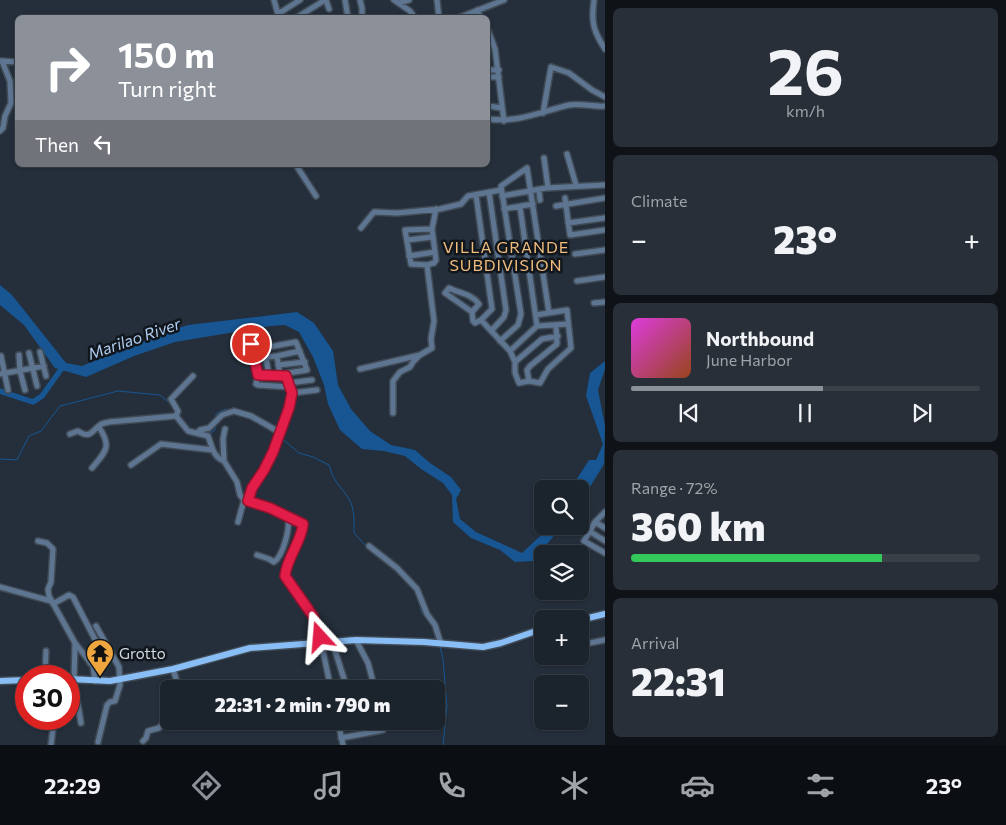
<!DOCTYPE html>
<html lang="en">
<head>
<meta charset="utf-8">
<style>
	:root { --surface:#1b232c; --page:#282f38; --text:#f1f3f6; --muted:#a0a4a9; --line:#394048; --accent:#8c9099 }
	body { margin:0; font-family:Commissioner,sans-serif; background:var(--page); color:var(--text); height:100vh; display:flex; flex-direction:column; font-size:19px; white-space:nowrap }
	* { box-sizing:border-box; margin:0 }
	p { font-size:16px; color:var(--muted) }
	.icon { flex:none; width:28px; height:28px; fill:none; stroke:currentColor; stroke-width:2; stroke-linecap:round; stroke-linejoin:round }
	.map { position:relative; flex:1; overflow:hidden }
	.side { display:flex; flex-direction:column; gap:8px; padding:8px; background:#0f1318; width:401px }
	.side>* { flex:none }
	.hud { position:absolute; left:15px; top:15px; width:475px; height:152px; border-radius:8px; box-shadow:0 1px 4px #0004,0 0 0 1px var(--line); background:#8c9099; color:#fff; overflow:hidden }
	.fabs { position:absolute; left:534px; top:480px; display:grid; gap:10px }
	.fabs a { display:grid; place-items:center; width:55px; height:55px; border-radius:8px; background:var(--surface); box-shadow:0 1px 4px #0004,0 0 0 1px var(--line); font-size:25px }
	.speed { position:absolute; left:15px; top:665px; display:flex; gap:10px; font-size:25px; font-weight:700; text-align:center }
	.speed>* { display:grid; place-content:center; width:65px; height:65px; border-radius:50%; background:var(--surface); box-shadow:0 1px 4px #0004,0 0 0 1px var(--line); line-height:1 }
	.speed .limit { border:8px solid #d22; background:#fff; color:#111 }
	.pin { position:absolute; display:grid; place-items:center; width:42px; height:42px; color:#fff; margin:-21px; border:2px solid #fff; border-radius:50%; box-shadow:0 1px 5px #0007 }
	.me { position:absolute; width:55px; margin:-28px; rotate:341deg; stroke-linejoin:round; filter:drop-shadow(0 0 4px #0008) }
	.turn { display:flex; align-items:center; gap:18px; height:105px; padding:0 20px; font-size:22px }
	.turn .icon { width:65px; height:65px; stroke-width:2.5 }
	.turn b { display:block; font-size:35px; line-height:42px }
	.then { display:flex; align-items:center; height:48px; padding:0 20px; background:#0003; gap:10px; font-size:19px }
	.big { font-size:38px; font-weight:800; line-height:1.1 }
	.side .widget { flex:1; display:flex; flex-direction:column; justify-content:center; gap:8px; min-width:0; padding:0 18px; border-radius:8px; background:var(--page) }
	.side .dial { align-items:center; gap:0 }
	.dial b { font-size:65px; line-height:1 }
	.song { display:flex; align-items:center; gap:15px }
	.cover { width:60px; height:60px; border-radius:8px; background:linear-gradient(135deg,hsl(300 70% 55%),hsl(20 70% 35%)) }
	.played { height:5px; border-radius:2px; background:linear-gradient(90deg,var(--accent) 55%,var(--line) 55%) }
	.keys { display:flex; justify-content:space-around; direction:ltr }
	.heat { display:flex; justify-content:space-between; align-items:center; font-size:28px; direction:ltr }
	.charge { height:8px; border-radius:4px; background:linear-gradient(90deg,#34c759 72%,var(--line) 0) }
	.trip { position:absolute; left:160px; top:680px; width:285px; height:50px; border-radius:8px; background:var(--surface); box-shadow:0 1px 4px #0004,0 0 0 1px var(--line); font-weight:800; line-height:50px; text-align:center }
	.tab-bar { display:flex; height:80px; justify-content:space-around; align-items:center; background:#0b0e12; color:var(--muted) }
	.tab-bar .icon { width:35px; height:35px }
	.tab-bar .active { color:var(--accent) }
	.tab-bar b { font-size:22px; color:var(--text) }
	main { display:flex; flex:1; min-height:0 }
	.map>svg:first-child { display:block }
	.water { fill:#175692 }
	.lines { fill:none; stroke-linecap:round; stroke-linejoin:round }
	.stream { stroke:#175692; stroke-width:1 }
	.river { stroke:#175692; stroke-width:5.5 }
	.minor-casing { stroke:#404b56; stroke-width:8 }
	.major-casing { stroke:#404b56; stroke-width:9 }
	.minor { stroke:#5d7591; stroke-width:5 }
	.major { stroke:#89bdf6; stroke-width:6 }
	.route-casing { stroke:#92132f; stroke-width:12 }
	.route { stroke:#e11d48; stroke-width:9 }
	.labels { text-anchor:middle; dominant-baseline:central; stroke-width:5; stroke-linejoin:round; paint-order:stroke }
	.poi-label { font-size:15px; fill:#d4dbe3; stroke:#11161c; text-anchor:start }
	.neighbourhood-label { font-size:16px; letter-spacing:1px; fill:#f0bc7d; stroke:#11161c }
	.water-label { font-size:16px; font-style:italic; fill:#afcdf0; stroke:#11161c }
</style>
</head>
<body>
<main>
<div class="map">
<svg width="605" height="745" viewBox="0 0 605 745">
	<rect width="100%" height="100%" fill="#242f3b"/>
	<path class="water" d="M0,285L12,295L66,363L82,366L151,337L188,325L297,312L314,323L333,351L338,385L351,409L370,431L391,445L415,450L430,463L451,477L461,490L456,499L460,519L476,532L522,553L551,526H562L533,561L515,562L500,550L471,538L453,522L452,495L443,483L421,469L405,456L384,451L362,449L340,430L328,404L324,385L313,357L299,332L285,325L271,326L175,342L134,356L86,377L55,368L24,325L0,305Z
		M605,361V369L598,390L605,426L604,464L580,503V489L571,488L589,460H596L603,444L586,396L590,373Z"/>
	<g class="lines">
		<path class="stream" d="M179,415L190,428L197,430
			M216,418V414C221,411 225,408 231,410
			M270,430L277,435
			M203,432H213L215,429V425
			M280,437L299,453L313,457L329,465C334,483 340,485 349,499C355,509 354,522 354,533L367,547
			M0,459L17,460L29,436L41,431L60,406L118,391L160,395L171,404
			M417,596L422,613L429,621
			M440,646L443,659L447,706L443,745"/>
		<path class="river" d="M0,391L33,402L42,396L62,368H67"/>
		<g class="minor-casing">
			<path id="minor" d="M274,0L279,18
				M326,0L329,9
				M345,0L348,18
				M360,0L362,8V18
				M394,0L410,11L415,18
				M437,0L439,18
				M594,0C591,21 593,31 605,49
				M399,3L409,0
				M477,10L481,18
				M278,14L300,0
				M296,18L325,0
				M458,18L504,0
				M488,30L495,49L504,121
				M1,61L18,62
				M488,70H499
				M488,77H499
				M488,106L502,108
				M543,113L551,67L569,73L592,90L605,97
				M488,119C518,123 540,112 569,105C581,103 593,107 605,106
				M0,131L3,128L5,116L11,103L10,81L2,61
				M567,154L576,185
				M544,158L548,188
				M296,165L316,196
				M539,190L540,200
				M489,192L506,310L504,317L491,331
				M502,196L546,188L605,185
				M565,198L570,235L605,230
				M556,206L605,198
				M504,209L533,204
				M568,223L605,218
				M361,228L374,212L397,213L440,209L461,204L468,196L501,190
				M407,240L432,237
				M575,254L605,250
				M409,256L435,252
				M427,265L411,264L405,230L432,229
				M577,281L605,277
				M594,303L605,302
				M472,312L479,304C472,294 459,293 449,288L445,293L472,312L473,321L475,323L481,320L492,309L476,195
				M536,315L567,310L571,348L548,369L540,383L529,381L519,383L515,373V362L542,339L558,336
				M481,320L510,351L515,362
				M537,326L568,324
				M500,341L518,325L521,314L501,186L527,168L549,313
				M251,344L258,375L280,376
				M264,348L269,375
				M253,350L296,342L307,370L288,373L286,376
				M510,351L537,326L520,207
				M40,352L46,376
				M29,353L37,386
				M19,355L20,371L25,390
				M1,356L8,390
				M277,356L300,351
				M278,365L305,362
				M360,369L420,355
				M0,374L44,366
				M258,375L256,384L258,385L290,387
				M529,381L527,370L530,366L557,344L556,325
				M289,383L312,380
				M292,393L317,390
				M393,413V381L400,372L410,367L413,362L420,355L432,348L431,339L434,321L427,265L434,263L436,260L432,229L436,209
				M176,416L178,411L171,399L193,376
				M197,433L200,430L209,428L222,415L234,411L251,416L279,432
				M70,434L78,431C90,439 91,432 100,425C102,423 106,423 109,422L176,416L188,431L208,436C212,446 213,457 224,461L237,482L240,495L244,500L270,508L302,523C306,538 287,558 285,576L315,620L321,642L331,689
				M224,461L223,439L225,429
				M131,465L161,444L213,450
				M92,468C106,451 112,447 99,427
				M248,501L252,488L264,471L273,452L289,408L292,393L286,376H280L277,356L255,358
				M605,512L595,522L584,541L605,553
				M238,522L244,500
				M595,522L605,528
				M589,531L605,541
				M38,541L47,543L53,549L51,582L48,589L49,596L75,643L93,666L95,681
				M369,546L397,568L417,589L427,614L435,625L441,644
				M257,555L269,559L274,562C283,556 290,529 288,518
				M0,587L51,601
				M53,604L69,595L73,597L102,653L101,657L90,663
				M96,626L119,667L120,685L115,701L110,702L107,705L98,742
				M356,640L368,663L375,689
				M332,641L345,682
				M75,643L74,680L81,723
				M580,645L605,640
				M173,669L177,682L176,689
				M45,676L46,651
				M338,721L343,745
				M341,738L383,730
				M143,741L146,738L148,731L159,728L169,715
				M51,745L54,719"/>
		</g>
		<g class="major-casing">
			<path id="major" d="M580,620L605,614
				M69,679L110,681L173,669L250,648L356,640L424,642L483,647L501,643L542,629
				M0,681L26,680"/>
		</g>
		<use href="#minor" class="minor"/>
		<use href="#major" class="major"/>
	</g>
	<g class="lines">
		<g class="route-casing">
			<path id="route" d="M251,344L258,375L286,376L292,393L289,408L273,452L264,470L252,488L248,501L270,508L303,524C301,543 287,557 285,576L313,616L320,637"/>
		</g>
		<use href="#route" class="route"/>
	</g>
	<defs>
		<g id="temple-pin" transform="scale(1.4375)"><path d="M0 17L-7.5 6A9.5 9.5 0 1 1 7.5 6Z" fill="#f0a63e" stroke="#11161c"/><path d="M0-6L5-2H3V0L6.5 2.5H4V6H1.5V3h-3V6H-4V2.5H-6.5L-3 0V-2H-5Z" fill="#111"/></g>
	</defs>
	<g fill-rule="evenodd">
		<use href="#temple-pin" x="100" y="653"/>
	</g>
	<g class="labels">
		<g class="poi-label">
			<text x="119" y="653">Grotto</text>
		</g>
		<g class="neighbourhood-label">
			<text x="506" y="246">VILLA GRANDE<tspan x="506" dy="18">SUBDIVISION</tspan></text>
		</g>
		<g class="water-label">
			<text transform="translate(134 338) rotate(-19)">Marilao River</text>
		</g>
	</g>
</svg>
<div class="fabs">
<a><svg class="icon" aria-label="search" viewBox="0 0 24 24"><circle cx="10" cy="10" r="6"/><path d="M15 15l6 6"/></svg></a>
<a><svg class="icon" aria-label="layers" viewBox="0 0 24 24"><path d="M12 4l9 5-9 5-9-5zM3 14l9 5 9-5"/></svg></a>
<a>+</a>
<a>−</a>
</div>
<div class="speed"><div class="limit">30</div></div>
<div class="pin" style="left:251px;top:344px;background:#d93025"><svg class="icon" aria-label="arrive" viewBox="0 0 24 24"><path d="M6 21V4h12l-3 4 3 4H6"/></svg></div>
<svg class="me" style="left:320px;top:637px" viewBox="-20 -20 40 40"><path d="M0-17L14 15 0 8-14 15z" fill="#e11d48" stroke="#fff" stroke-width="4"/></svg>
<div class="trip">22:31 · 2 min · 790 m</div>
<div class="hud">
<div class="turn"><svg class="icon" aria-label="right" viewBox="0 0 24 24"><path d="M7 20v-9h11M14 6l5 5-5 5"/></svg><div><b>150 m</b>Turn right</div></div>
<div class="then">Then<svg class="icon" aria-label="left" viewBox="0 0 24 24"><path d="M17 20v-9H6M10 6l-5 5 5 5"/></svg></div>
</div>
</div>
<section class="side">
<div class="widget dial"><b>26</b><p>km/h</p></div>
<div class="widget"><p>Climate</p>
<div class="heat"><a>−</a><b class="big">23°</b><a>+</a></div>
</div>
<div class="widget">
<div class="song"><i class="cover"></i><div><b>Northbound</b><p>June Harbor</p></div></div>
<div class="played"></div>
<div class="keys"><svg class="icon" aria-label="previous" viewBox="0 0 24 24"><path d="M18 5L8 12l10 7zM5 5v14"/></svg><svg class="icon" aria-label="pause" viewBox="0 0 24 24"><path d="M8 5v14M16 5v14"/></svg><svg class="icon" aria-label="next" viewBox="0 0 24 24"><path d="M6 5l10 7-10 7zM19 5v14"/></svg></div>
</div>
<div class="widget"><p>Range · 72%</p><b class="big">360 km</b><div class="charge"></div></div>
<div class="widget"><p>Arrival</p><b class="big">22:31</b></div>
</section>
</main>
<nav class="tab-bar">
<b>22:29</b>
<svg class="icon active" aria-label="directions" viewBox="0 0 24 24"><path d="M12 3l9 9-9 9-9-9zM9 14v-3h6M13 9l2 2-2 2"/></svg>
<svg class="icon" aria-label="music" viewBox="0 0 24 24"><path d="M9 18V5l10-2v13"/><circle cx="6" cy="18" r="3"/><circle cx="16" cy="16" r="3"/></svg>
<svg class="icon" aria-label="phone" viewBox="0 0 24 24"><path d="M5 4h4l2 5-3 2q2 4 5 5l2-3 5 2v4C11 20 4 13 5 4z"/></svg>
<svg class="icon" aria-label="climate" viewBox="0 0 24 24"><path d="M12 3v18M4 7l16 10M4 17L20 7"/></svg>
<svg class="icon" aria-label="car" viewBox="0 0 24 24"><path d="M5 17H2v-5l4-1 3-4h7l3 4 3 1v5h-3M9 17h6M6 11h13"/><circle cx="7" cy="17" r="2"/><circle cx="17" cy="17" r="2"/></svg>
<svg class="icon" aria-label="filters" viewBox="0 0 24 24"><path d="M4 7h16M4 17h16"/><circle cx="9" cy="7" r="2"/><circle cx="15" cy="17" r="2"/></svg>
<b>23°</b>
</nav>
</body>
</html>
